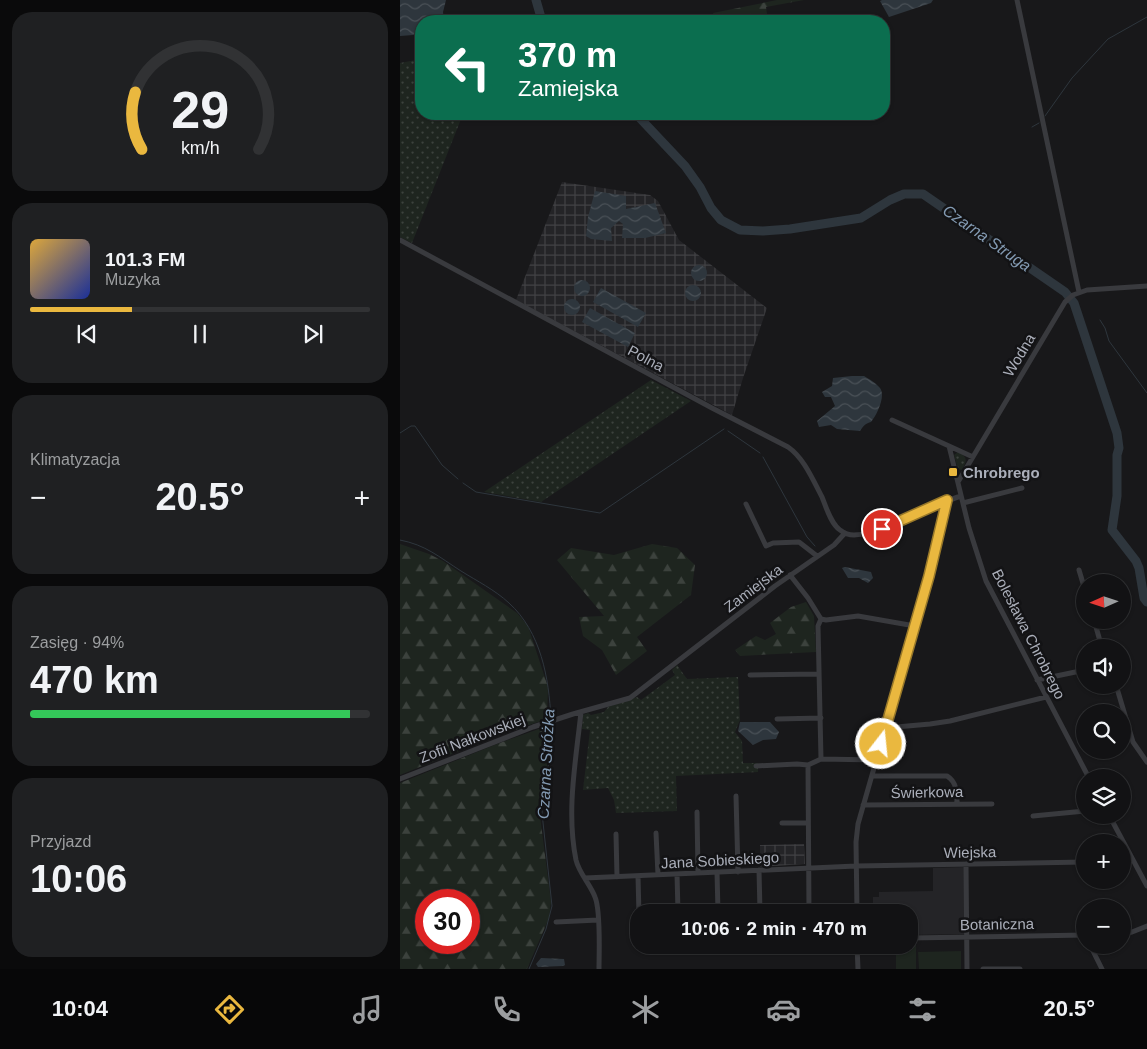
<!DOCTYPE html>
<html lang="pl">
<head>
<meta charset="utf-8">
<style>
	:root { --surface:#121214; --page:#1f2022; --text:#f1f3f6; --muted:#9c9ea0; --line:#313234; --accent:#eab83f }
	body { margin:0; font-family:Helvetica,sans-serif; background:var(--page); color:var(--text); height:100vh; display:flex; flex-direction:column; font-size:19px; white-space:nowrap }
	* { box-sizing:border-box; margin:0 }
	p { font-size:16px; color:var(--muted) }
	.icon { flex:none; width:28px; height:28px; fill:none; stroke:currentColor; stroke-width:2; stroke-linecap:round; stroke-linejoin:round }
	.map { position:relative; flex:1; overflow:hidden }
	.side { display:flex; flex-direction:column; gap:12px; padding:12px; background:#0a0a0b; width:400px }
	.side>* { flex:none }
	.top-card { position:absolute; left:15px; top:15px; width:475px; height:105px; border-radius:20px; box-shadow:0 1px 4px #0004,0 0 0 1px var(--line); background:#0b6e4f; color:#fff; overflow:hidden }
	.needle { width:32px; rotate:267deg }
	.buttons { position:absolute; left:676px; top:574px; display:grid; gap:10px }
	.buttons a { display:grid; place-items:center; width:55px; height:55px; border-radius:50%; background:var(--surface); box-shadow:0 1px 4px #0004,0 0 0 1px var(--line); font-size:25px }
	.speed { position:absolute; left:15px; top:889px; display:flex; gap:10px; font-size:25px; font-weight:700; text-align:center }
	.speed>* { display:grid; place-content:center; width:65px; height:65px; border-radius:50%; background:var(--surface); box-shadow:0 1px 4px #0004,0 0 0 1px var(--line); line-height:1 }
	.speed .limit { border:8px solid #d22; background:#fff; color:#111 }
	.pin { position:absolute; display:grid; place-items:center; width:42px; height:42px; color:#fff; margin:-21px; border:2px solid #fff; border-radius:50%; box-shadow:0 1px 5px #0007 }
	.me { position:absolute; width:55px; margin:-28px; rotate:16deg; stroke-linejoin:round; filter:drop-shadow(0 0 4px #0008) }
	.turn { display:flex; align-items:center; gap:18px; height:105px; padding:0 20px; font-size:22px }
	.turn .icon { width:65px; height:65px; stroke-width:2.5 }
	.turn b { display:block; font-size:35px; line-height:42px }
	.big { font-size:38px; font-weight:700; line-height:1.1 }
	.side .tile { flex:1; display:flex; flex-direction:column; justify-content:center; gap:8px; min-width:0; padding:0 18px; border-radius:20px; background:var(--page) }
	.side .dial { align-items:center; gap:0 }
	.dial svg { height:130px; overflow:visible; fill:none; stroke:var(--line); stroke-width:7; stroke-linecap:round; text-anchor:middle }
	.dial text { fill:var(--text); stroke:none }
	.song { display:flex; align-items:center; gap:15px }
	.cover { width:60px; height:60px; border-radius:8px; background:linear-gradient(135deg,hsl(40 70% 55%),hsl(230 70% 35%)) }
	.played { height:5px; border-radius:2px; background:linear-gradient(90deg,var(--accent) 30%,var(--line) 30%) }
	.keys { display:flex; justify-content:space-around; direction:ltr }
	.heat { display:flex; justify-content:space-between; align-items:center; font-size:28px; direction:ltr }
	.charge { height:8px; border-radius:4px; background:linear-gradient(90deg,#34c759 94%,var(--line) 0) }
	.trip { position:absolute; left:230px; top:904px; width:288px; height:50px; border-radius:20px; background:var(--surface); box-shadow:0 1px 4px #0004,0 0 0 1px var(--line); font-weight:700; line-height:50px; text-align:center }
	.menu { display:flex; height:80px; justify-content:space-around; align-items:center; background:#070708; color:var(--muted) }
	.menu .icon { width:35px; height:35px }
	.menu .active { color:var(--accent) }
	.menu b { font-size:22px; color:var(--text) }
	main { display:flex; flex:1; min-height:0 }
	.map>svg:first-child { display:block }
	.built { fill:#242427 }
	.industrial { fill:url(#industrial-grid) }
	.green { fill:url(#green-dots) }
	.forest { fill:url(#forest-firs); fill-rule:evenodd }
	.pitch { fill:#1e251f }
	.water { fill:url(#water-waves) }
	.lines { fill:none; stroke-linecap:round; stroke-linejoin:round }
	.stream { stroke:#2e363d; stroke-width:1 }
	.river { stroke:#2e363d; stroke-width:9 }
	.street { stroke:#393a3e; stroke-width:5 }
	.route-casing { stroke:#987829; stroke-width:12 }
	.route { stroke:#eab83f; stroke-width:9 }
	.poi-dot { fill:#eab83f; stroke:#131315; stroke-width:2 }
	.labels { text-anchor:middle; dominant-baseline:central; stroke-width:5; stroke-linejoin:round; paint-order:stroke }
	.street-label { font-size:15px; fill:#aaaeb9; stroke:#131315 }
	.poi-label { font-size:15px; font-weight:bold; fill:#aaaeb9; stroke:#131315; text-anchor:start }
	.water-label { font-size:16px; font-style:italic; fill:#839ab2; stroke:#131315 }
</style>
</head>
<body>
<main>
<section class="side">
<div class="tile dial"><svg viewBox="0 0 100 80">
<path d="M14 69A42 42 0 1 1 86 69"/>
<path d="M14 69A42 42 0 0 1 10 34" stroke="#eab83f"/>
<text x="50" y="56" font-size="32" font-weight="700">29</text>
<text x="50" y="72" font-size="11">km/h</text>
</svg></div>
<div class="tile">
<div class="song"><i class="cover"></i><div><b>101.3 FM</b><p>Muzyka</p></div></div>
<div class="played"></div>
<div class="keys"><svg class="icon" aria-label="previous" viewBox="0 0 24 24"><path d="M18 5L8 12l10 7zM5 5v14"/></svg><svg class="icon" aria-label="pause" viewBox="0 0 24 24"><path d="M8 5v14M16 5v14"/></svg><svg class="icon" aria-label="next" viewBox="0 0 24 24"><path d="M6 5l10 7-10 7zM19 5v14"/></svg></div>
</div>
<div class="tile"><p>Klimatyzacja</p>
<div class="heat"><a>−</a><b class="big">20.5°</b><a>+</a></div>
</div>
<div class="tile"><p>Zasięg · 94%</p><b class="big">470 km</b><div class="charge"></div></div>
<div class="tile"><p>Przyjazd</p><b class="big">10:06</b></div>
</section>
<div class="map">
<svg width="747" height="969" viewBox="0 0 747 969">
	<defs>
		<pattern id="industrial-grid" width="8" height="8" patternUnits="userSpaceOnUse" patternTransform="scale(1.25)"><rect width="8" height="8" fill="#242427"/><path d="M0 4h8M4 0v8" fill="none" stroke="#414144"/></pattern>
		<pattern id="green-dots" width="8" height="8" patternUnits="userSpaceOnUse" patternTransform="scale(1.25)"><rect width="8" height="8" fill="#1e251f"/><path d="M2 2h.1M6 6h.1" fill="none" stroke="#3c423d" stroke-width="1.8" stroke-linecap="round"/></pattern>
		<pattern id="forest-firs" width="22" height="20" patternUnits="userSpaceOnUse" patternTransform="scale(1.25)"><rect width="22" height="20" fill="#1e251f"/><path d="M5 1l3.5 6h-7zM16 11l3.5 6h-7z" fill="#3c423d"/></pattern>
		<pattern id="water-waves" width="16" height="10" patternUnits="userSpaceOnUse" patternTransform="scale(1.25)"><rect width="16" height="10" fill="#2e363d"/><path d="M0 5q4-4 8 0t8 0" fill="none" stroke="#4a5157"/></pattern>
	</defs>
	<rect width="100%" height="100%" fill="#18181a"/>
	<path class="built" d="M565,867L566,934L509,935V912H473V897H479V892L533,891V868Z"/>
	<path class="industrial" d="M162,182L250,195L258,201L279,240L367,308L343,378L332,415L116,300Z
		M404,844L405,864L360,867V845Z"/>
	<path class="green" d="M21,59V114H59L61,119L12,243L0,237V63Z
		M251,380L291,401L141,502L84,492Z
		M558,452C568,457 567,461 562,470L558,469L554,455Z
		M277,665L287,679L338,677L340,720L335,732L342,741L343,763H358V772L276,776L277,811L216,813L214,800L208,788L183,790L190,730L182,729L183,715L188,713L191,715L204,712L208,707L237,697L241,700L275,675L272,670Z"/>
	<path class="forest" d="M377,0H404L366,7L368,21H315L313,13Z
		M0,544L29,554L43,561L117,613L128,626L148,687L147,719L91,738L0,775Z
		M252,544L277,548L295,565L291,595L237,637L247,651L216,675L202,650L183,636L179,617L204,616L157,560L171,548L214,555Z
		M406,602L414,616L416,652L340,656L335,650L356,636L365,640L376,634L370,623L391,607Z
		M150,725L151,746L141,799L140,816L151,902L149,918L127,969H0V783L97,744ZM26,900H69V942H26Z"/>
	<path class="pitch" d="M516,945V969H496V946Z
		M561,951V969H519L518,952Z"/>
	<path class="water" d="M0,0H46L43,12L44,21H21V32L13,35L0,36Z
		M482,0H533L531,3L489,17L480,1Z
		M195,191L226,196V209L255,203L266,233L245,238H222L223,224L219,221L211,228L212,241L191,239L186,236L188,217Z
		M291 273a8 8 0 1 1 16 0a8 8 0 1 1-16 0Z
		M174 288a8 8 0 1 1 16 0a8 8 0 1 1-16 0Z
		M285 293a8 8 0 1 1 16 0a8 8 0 1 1-16 0Z
		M201,288L246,313L238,327L193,302Z
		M164 307a8 8 0 1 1 16 0a8 8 0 1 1-16 0Z
		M190,308L235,333L228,347L182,322Z
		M452,376H464C469,379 476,383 480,388C486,396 477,415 471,422C466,423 463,426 460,431L437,429L431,425L419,427L417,421L435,406L431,397H425L422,392L432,386L433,378Z
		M445,567L471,572L473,578L468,583L459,578H448L442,568Z
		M340,722H370L379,732L376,739L363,740L353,745L338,731Z
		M141,958L164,959L165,965L163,966L138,967L136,964Z"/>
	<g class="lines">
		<path class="stream" d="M645,116L672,78L708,39L747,17
			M632,127L639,123
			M700,320L705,328L709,341L747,393
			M328,431L360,453
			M0,433L11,426H15L42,465L58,479
			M363,457L407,537L415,546
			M63,483L76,492L200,513L324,429
			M0,540C26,545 39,557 61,571C77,581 95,590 109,603C141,632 149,678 151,719
			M129,969L146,929L152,906L142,813L145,781L149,763L151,723"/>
		<path class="river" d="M136,0L142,21
			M236,114L285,166L300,187L311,208L321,220L340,230L363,231L390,229L461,218L490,200L504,194H523L665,292L674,303L717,433L719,448L717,455V496L712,530L736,561L739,568L744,598L747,602"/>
		<path class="street" d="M617,0L679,292
			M0,240L312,408L388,447C404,458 413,480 422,497C426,507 431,524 440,530C444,533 449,535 454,535C484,534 530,506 561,496
			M492,420L549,446L569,528L586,581L689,778
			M549,446L573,457
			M558,482L665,302L673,295L687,290L747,286
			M563,503L622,488
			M346,504L366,546L373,543L399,542L417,556
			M679,570L685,590
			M390,575L408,598L421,619L426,620L458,616L515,626
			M421,619L418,626L421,759
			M694,620L702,648
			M350,675L419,674
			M637,680L685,670
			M716,685L733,742L747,762
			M181,712C176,760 166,811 176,860C179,873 190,884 195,897C201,911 199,952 199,969
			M377,719L421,718
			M485,728L530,724L550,721L646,697
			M356,766L397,764L408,765
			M472,776H547C557,782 557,793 557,804
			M0,779L133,727L173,714L230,698L375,586L434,545L445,533
			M336,796L338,872
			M463,805L592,804
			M297,812L298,873
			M709,815L747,886
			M633,816L685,811
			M382,823H408
			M256,833L258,875
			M216,834L217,877
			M722,861L733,860
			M566,864L567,969
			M359,870L360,912
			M317,872L318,912
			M277,874L278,912
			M238,876L239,915
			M185,878L456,866L685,862
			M409,912L408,765L421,759L476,760
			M457,912L456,842L458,824L529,576L547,500
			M156,922L198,920
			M722,934L732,932L747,926
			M509,938L685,935
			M457,945L458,969
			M690,945L702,969
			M583,969H620"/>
	</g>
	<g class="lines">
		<g class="route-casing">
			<path id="route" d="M481,744L529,576L547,500L482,529"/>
		</g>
		<use href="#route" class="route"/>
	</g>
	<rect class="poi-dot" x="548" y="467" width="10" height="10" rx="2.5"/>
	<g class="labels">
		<g class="street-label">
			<text transform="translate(619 355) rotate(-59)">Wodna</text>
			<text transform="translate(246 358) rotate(28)">Polna</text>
			<text transform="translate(353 588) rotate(-37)">Zamiejska</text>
			<text transform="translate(629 634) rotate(63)">Bolesława Chrobrego</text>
			<text transform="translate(72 738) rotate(-21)">Zofii Nałkowskiej</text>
			<text transform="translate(527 792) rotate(-1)">Świerkowa</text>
			<text transform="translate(570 852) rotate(-1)">Wiejska</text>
			<text transform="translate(320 860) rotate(-3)">Jana Sobieskiego</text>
			<text transform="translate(597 924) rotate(-1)">Botaniczna</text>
		</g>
		<g class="poi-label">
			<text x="563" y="472">Chrobrego</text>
		</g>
		<g class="water-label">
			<text transform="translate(587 238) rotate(35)">Czarna Struga</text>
			<text transform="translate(146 764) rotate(-87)">Czarna Stróżka</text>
		</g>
	</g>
</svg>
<div class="buttons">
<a><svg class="needle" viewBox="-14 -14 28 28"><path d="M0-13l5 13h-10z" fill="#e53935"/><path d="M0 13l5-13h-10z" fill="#9c9ea0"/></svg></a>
<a><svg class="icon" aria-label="sound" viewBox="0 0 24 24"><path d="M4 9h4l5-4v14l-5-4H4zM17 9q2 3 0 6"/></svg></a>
<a><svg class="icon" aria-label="search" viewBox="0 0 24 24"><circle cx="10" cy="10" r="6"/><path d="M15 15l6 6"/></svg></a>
<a><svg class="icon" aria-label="layers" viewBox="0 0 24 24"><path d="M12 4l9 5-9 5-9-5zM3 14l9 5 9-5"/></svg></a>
<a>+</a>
<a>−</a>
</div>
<div class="speed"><div class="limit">30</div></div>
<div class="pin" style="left:482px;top:529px;background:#d93025"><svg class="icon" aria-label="arrive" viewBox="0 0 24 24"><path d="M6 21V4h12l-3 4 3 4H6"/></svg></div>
<svg class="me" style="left:481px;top:744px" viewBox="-20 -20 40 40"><circle r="17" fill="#eab83f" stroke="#fff" stroke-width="3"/><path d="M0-11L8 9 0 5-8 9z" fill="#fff"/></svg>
<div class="trip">10:06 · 2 min · 470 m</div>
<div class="top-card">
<div class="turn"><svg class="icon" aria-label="left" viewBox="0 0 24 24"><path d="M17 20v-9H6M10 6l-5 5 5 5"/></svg><div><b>370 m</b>Zamiejska</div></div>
</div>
</div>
</main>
<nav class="menu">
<b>10:04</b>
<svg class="icon active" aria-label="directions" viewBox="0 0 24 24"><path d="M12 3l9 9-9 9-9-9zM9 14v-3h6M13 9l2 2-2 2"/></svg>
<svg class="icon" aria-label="music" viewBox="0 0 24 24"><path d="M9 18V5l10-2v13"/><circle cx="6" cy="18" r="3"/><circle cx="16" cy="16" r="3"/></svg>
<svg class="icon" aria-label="phone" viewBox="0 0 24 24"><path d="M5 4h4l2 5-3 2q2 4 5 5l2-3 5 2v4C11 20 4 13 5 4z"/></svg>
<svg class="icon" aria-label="climate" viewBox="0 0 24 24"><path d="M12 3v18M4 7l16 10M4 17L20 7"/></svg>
<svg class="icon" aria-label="car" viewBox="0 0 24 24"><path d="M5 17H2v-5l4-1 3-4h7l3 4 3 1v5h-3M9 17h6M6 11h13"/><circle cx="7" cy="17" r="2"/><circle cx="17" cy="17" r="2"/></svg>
<svg class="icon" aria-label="filters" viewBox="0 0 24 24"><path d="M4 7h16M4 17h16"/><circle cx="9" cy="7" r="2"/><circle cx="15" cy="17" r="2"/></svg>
<b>20.5°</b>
</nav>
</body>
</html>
